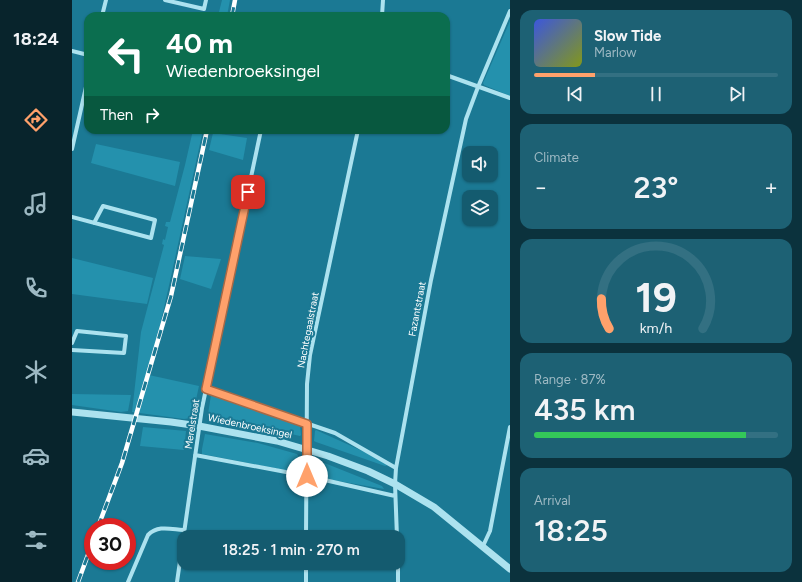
<!DOCTYPE html>
<html lang="en">
<head>
<meta charset="utf-8">
<style>
	:root { --surface:#145b6f; --page:#1d6174; --text:#f1f3f6; --muted:#9db9c3; --line:#337082; --accent:#ffa16b }
	body { margin:0; font-family:Figtree,sans-serif; background:var(--page); color:var(--text); height:100vh; display:flex; flex-direction:column; font-size:15px; white-space:nowrap }
	* { box-sizing:border-box; margin:0 }
	p { font-size:13px; color:var(--muted) }
	.icon { flex:none; width:22px; height:22px; fill:none; stroke:currentColor; stroke-width:2; stroke-linecap:round; stroke-linejoin:round }
	.map { position:relative; flex:1; overflow:hidden }
	.sheet { display:flex; flex-direction:column; gap:10px; padding:10px; background:#0b323d; width:292px }
	.sheet>* { flex:none }
	.banner { position:absolute; left:12px; top:12px; width:366px; height:122px; border-radius:12px; box-shadow:0 1px 3px #0004; background:#0b6e4f; color:#fff; overflow:hidden }
	.controls { position:absolute; left:390px; top:146px; display:grid; gap:8px }
	.controls a { display:grid; place-items:center; width:36px; height:36px; border-radius:8px; background:var(--surface); box-shadow:0 1px 3px #0004; font-size:20px }
	.speed { position:absolute; left:12px; top:518px; display:flex; gap:8px; font-size:20px; font-weight:700; text-align:center }
	.speed>* { display:grid; place-content:center; width:52px; height:52px; border-radius:50%; background:var(--surface); box-shadow:0 1px 3px #0004; line-height:1 }
	.speed .limit { border:6px solid #d22; background:#fff; color:#111 }
	.pin { position:absolute; display:grid; place-items:center; width:34px; height:34px; color:#fff; margin:-17px; border-radius:8px; box-shadow:0 2px 6px #0006 }
	.me { position:absolute; width:44px; margin:-22px; rotate:0deg; stroke-linejoin:round; filter:drop-shadow(0 0 3px #0008) }
	.turn { display:flex; align-items:center; gap:14px; height:84px; padding:0 16px; font-size:18px }
	.turn .icon { width:52px; height:52px; stroke-width:2.5 }
	.turn b { display:block; font-size:28px; line-height:34px }
	.then { display:flex; align-items:center; height:38px; padding:0 16px; background:#0003; gap:8px; font-size:15px }
	.big { font-size:30px; font-weight:600; line-height:1.1 }
	.sheet .widget { flex:1; display:flex; flex-direction:column; justify-content:center; gap:6px; min-width:0; padding:0 14px; border-radius:12px; background:var(--page) }
	.sheet .dial { align-items:center; gap:0 }
	.dial svg { height:104px; overflow:visible; fill:none; stroke:var(--line); stroke-width:7; stroke-linecap:round; text-anchor:middle }
	.dial text { fill:var(--text); stroke:none }
	.song { display:flex; align-items:center; gap:12px }
	.cover { width:48px; height:48px; border-radius:6px; background:linear-gradient(135deg,hsl(230 70% 55%),hsl(70 70% 35%)) }
	.played { height:4px; border-radius:2px; background:linear-gradient(90deg,var(--accent) 25%,var(--line) 25%) }
	.keys { display:flex; justify-content:space-around; direction:ltr }
	.heat { display:flex; justify-content:space-between; align-items:center; font-size:22px; direction:ltr }
	.charge { height:6px; border-radius:3px; background:linear-gradient(90deg,#34c759 87%,var(--line) 0) }
	.trip { position:absolute; left:105px; top:530px; width:228px; height:40px; border-radius:12px; background:var(--surface); box-shadow:0 1px 3px #0004; font-weight:600; line-height:40px; text-align:center }
	main { display:flex; flex:1; min-height:0 }
	.tabs { display:flex; flex-direction:column; width:72px; justify-content:space-around; align-items:center; background:#08242c; color:var(--muted) }
	.tabs .icon { width:28px; height:28px }
	.tabs .selected { color:var(--accent) }
	.tabs b { font-size:18px; color:var(--text) }
	.map>svg:first-child { display:block }
	.green { fill:#2491ad }
	.lines { fill:none; stroke-linecap:round; stroke-linejoin:round }
	.minor { stroke:#ace2ef; stroke-width:4 }
	.tertiary { stroke:#ace2ef; stroke-width:7 }
	.rail-casing { stroke:#fff; stroke-width:4.5 }
	.rail { stroke:#1b7994; stroke-width:3; stroke-dasharray:9; stroke-linecap:butt }
	.route-casing { stroke:#a66946; stroke-width:10 }
	.route { stroke:#ffa16b; stroke-width:7 }
	.labels { text-anchor:middle; dominant-baseline:central; stroke-width:4; stroke-linejoin:round; paint-order:stroke }
	.street-label { font-size:10px; fill:#fff; stroke:#1b7994 }
</style>
</head>
<body>
<main>
<nav class="tabs">
<b>18:24</b>
<svg class="icon selected" aria-label="directions" viewBox="0 0 24 24"><path d="M12 3l9 9-9 9-9-9zM9 14v-3h6M13 9l2 2-2 2"/></svg>
<svg class="icon" aria-label="music" viewBox="0 0 24 24"><path d="M9 18V5l10-2v13"/><circle cx="6" cy="18" r="3"/><circle cx="16" cy="16" r="3"/></svg>
<svg class="icon" aria-label="phone" viewBox="0 0 24 24"><path d="M5 4h4l2 5-3 2q2 4 5 5l2-3 5 2v4C11 20 4 13 5 4z"/></svg>
<svg class="icon" aria-label="climate" viewBox="0 0 24 24"><path d="M12 3v18M4 7l16 10M4 17L20 7"/></svg>
<svg class="icon" aria-label="car" viewBox="0 0 24 24"><path d="M5 17H2v-5l4-1 3-4h7l3 4 3 1v5h-3M9 17h6M6 11h13"/><circle cx="7" cy="17" r="2"/><circle cx="17" cy="17" r="2"/></svg>
<svg class="icon" aria-label="filters" viewBox="0 0 24 24"><path d="M4 7h16M4 17h16"/><circle cx="9" cy="7" r="2"/><circle cx="15" cy="17" r="2"/></svg>
</nav>
<div class="map">
<svg width="438" height="582" viewBox="0 0 438 582">
	<rect width="100%" height="100%" fill="#1b7994"/>
	<path class="green" d="M150,0H158L155,16H146Z
		M438,21V96L412,85L411,83Z
		M121,130H131L100,272L77,375L127,386L120,418L112,419L60,412L69,332L92,245L90,244L91,239L93,240L96,227L93,226L94,222H98L113,165Z
		M141,133L175,138L171,160L137,150Z
		M24,144L108,162L103,186L19,163Z
		M113,256L149,259L139,289L108,279Z
		M0,258L81,278L75,304L0,294Z
		M142,392L228,423L229,435L228,436L138,416L136,414L139,395Z
		M0,394L59,395L56,411L49,412L0,405Z
		M71,427L114,431L112,450L68,446Z
		M244,430L297,454L316,465L313,466L244,442L242,441L243,431Z
		M133,434L186,443L225,454L227,457V473L130,454V449Z
		M250,462L310,486L312,489L243,477L239,471L242,465Z"/>
	<g class="lines">
		<path class="minor" d="M93,0L132,9L134,0
			M30,16L34,0
			M310,16L311,0
			M0,51L16,55
			M374,75L438,98
			M0,149L16,78
			M0,217L79,238L83,220L31,206L22,223
			M0,343L5,331L54,336L52,353L0,350
			M134,389L263,433L324,468
			M123,455L235,476L323,496
			M234,537L235,384L238,355L286,130
			M325,537L323,484L324,468L359,280L394,119L406,87L438,11
			M411,546L418,531L438,427
			M326,563V582
			M56,582L76,535C86,525 98,529 111,530
			M105,582L130,408L189,130
			M234,582V563"/>
		<path class="tertiary" d="M0,412L99,422L127,426L205,441L256,456L296,471L323,484L362,507L438,569"/>
		<g class="rail-casing">
			<path id="rail" d="M160,16L163,0
				M26,527L50,463L99,296L135,130
				M6,582L21,541"/>
		</g>
		<use href="#rail" class="rail"/>
	</g>
	<g class="lines">
		<g class="route-casing">
			<path id="route" d="M176,192L134,389L235,424V476"/>
		</g>
		<use href="#route" class="route"/>
	</g>
	<g class="labels">
		<g class="street-label">
			<text transform="translate(345 309) rotate(-79)">Fazantstraat</text>
			<text transform="translate(236 330) rotate(-79)">Nachtegaalstraat</text>
			<text transform="translate(120 424) rotate(-81)">Merelstraat</text>
			<text transform="translate(178 426) rotate(12)">Wiedenbroeksingel</text>
		</g>
	</g>
</svg>
<div class="controls">
<a><svg class="icon" aria-label="sound" viewBox="0 0 24 24"><path d="M4 9h4l5-4v14l-5-4H4zM17 9q2 3 0 6"/></svg></a>
<a><svg class="icon" aria-label="layers" viewBox="0 0 24 24"><path d="M12 4l9 5-9 5-9-5zM3 14l9 5 9-5"/></svg></a>
</div>
<div class="speed"><div class="limit">30</div></div>
<div class="pin" style="left:176px;top:192px;background:#d93025"><svg class="icon" aria-label="arrive" viewBox="0 0 24 24"><path d="M6 21V4h12l-3 4 3 4H6"/></svg></div>
<svg class="me" style="left:235px;top:476px" viewBox="-20 -20 40 40"><circle r="19" fill="#fff"/><path d="M0-13L10 11 0 6-10 11z" fill="#ffa16b"/></svg>
<div class="trip">18:25 · 1 min · 270 m</div>
<div class="banner">
<div class="turn"><svg class="icon" aria-label="left" viewBox="0 0 24 24"><path d="M17 20v-9H6M10 6l-5 5 5 5"/></svg><div><b>40 m</b>Wiedenbroeksingel</div></div>
<div class="then">Then<svg class="icon" aria-label="right" viewBox="0 0 24 24"><path d="M7 20v-9h11M14 6l5 5-5 5"/></svg></div>
</div>
</div>
<section class="sheet">
<div class="widget">
<div class="song"><i class="cover"></i><div><b>Slow Tide</b><p>Marlow</p></div></div>
<div class="played"></div>
<div class="keys"><svg class="icon" aria-label="previous" viewBox="0 0 24 24"><path d="M18 5L8 12l10 7zM5 5v14"/></svg><svg class="icon" aria-label="pause" viewBox="0 0 24 24"><path d="M8 5v14M16 5v14"/></svg><svg class="icon" aria-label="next" viewBox="0 0 24 24"><path d="M6 5l10 7-10 7zM19 5v14"/></svg></div>
</div>
<div class="widget"><p>Climate</p>
<div class="heat"><a>−</a><b class="big">23°</b><a>+</a></div>
</div>
<div class="widget dial"><svg viewBox="0 0 100 80">
<path d="M14 69A42 42 0 1 1 86 69"/>
<path d="M14 69A42 42 0 0 1 8 46" stroke="#ffa16b"/>
<text x="50" y="56" font-size="32" font-weight="700">19</text>
<text x="50" y="72" font-size="11">km/h</text>
</svg></div>
<div class="widget"><p>Range · 87%</p><b class="big">435 km</b><div class="charge"></div></div>
<div class="widget"><p>Arrival</p><b class="big">18:25</b></div>
</section>
</main>
</body>
</html>
